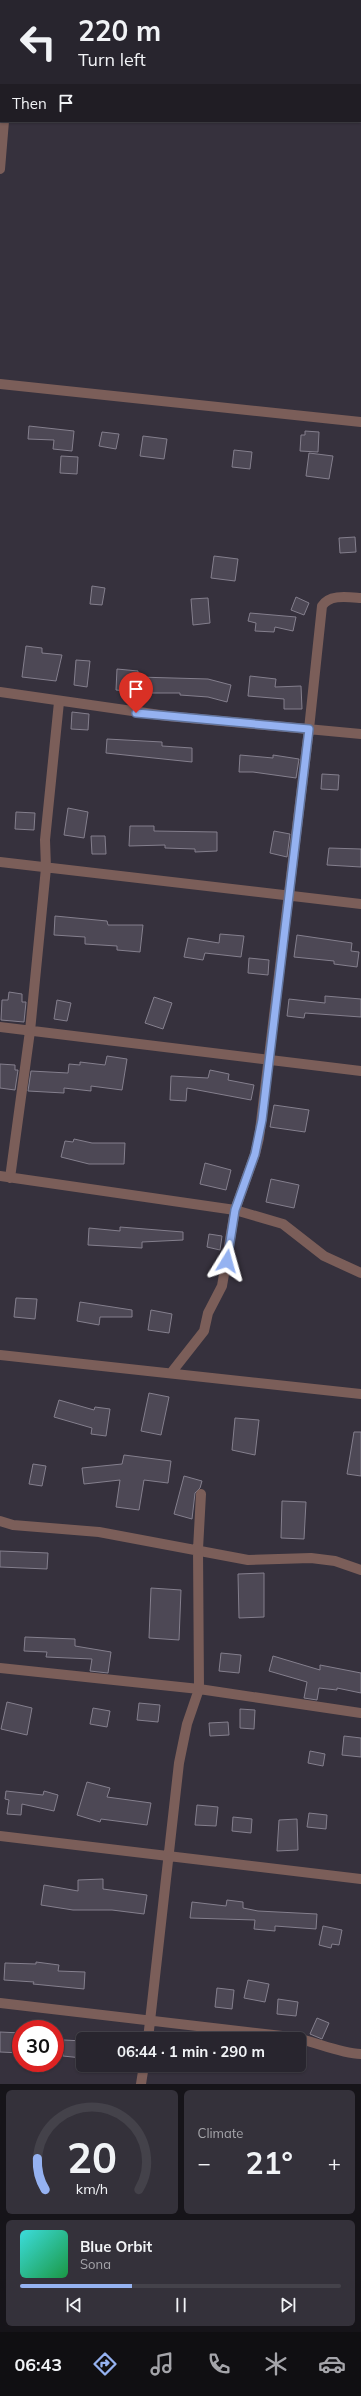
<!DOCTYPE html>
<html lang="en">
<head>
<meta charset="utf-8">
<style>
	:root { --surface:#28252e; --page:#34313a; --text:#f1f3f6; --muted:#a5a5aa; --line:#44424a; --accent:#95b2f1 }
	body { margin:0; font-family:Mulish,sans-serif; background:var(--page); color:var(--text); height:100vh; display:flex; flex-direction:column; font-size:15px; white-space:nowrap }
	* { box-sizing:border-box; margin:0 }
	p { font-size:13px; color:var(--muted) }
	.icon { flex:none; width:22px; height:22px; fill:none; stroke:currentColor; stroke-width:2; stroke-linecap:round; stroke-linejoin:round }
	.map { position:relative; height:2084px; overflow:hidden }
	.drawer { display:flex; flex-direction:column; gap:6px; padding:6px; background:#161419; flex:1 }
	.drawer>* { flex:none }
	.banner { position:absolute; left:0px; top:0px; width:361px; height:122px; box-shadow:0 1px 3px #0004,0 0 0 1px var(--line); background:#28252e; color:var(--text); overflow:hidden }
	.speed { position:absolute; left:12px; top:2020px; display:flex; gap:8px; font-size:20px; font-weight:700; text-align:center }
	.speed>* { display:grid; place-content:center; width:52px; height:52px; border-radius:50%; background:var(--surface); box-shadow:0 1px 3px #0004,0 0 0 1px var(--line); line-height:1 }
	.speed .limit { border:6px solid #d22; background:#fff; color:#111 }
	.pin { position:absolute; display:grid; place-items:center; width:34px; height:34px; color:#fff; margin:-41px -17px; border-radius:50% 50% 50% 0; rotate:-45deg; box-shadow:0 0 4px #0007 }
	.pin .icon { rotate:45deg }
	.me { position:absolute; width:44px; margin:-22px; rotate:8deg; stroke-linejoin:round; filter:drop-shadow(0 0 3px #0008) }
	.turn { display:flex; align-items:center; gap:14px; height:84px; padding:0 12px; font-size:18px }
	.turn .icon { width:52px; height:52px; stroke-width:2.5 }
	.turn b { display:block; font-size:28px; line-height:34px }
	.then { display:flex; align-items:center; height:38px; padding:0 12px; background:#0003; gap:8px; font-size:15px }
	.big { font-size:30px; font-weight:700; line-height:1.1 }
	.drawer .card { flex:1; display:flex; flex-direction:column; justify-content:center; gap:6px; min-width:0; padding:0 14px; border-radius:6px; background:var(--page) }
	.drawer .dial { align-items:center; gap:0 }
	.dial svg { height:104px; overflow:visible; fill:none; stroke:var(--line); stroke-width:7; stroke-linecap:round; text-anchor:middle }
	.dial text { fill:var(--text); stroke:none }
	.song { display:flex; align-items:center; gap:12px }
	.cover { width:48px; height:48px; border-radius:6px; background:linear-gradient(135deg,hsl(180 70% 55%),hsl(140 70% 35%)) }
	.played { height:4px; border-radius:2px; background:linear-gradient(90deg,var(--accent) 35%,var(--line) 35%) }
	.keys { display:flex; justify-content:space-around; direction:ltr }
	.heat { display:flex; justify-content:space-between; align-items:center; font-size:22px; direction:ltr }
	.drawer .tiles { flex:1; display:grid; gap:6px; grid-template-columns:1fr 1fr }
	.card:last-child { grid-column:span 2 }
	.trip { position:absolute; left:76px; top:2032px; width:230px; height:40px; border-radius:6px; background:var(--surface); box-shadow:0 1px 3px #0004,0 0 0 1px var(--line); font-weight:700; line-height:40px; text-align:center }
	.dock { display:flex; height:64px; justify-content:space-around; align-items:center; background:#100f12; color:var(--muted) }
	.dock .icon { width:28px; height:28px }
	.dock .active { color:var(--accent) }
	.dock b { font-size:18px; color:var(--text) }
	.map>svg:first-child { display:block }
	.building { fill:#4d4855; stroke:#847f8d }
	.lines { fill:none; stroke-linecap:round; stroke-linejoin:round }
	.minor { stroke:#7b5e59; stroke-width:10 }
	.route-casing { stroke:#61749d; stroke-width:10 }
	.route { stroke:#95b2f1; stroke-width:7 }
</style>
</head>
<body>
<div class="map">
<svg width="361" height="2084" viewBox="0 0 361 2084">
	<rect width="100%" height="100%" fill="#36313d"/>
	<path class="building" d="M29,426L74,431L72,451L53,449L54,440L28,439Z
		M305,431L319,432L318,452L300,451L301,435H305Z
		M102,432L119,434L116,449L99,446Z
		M143,436L167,439L164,459L140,456Z
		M234,450L252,452L250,469L232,467Z
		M309,453L333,456L329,479L306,476Z
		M61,456L78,457L77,474L60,473Z
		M355,537L356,552L340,553L339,538Z
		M214,556L238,559L235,581L211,578Z
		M92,586L105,588L102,605L90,604Z
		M296,597L309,603L304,615L291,610Z
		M208,598L210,623L193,625L191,599Z
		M250,613L296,617L293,631L275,627L274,632L255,631L256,623L248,621Z
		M26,646L42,648V653L62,655L56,681L22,677Z
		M76,660L90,661L87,687L74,685Z
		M117,669L138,671V677L208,679L231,685L227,702L208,697L180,695V693H147L116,690Z
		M250,676L276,679L275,687L301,686L302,709H284V699L248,696Z
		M72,712L89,714L88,730L71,729Z
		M107,739L162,742V746L192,748V762L106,753Z
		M240,755L273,758V755L299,759L296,778L253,772H239Z
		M322,774L339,775L338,790L321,789Z
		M68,808L88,812L84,838L64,835Z
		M16,812L35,813L34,830L15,829Z
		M130,826H154V831L217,832V851L195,852V849L165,848V845L129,846Z
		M274,831L290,834L287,857L270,853Z
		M91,836H105L106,854H92Z
		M329,848L361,849V867L327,865Z
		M55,916L107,921L108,925H143L140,952L117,950V946L85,944V937L54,935Z
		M220,934L244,936L241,957L205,953L203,960L184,957L188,938L219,943Z
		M297,935L352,943L351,951L359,952L357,967L334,964V961L294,957Z
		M249,958L269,960L268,975L248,973Z
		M9,992L22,994V1002H26L24,1022L1,1020L2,1000H8Z
		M325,996L361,999V1017L305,1013L304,1018L287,1016L289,999L325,1003Z
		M154,997L172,1003L163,1029L145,1023Z
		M57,1000L71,1003L67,1021L54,1019Z
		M107,1056L127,1059L122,1090L91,1086V1091L64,1088V1093L28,1091L31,1071L68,1073L69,1064L80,1065V1062L105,1065Z
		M0,1064L15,1065V1070H18L15,1090L0,1088Z
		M210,1070L229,1074L228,1080L254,1085L251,1100L187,1088L186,1101L170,1100L171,1076L208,1078Z
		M274,1105L309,1110L305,1132L270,1127Z
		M74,1139L92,1143H125L124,1164H89L61,1157L65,1141L73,1142Z
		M205,1163L231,1170L226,1190L200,1184Z
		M271,1179L299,1185L294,1208L266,1202Z
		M120,1227L183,1232V1240L142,1242V1248L88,1245L89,1228L120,1231Z
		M209,1234L222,1236L220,1250L207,1247Z
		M16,1298L37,1299L35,1319L14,1317Z
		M80,1302L132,1310V1317H100L99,1325L77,1321Z
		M151,1310L172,1314L169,1333L148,1330Z
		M149,1393L169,1397L161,1435L141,1431Z
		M59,1400L94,1410L95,1407L110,1409L106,1436L91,1434L92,1428L54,1417Z
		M235,1418L259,1420L255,1455L232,1450Z
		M354,1432H361V1476L347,1474Z
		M124,1455L171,1461L168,1483L144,1480L139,1510L116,1507L120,1480L84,1484L82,1468L122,1464Z
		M33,1464L46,1466L42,1486L29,1484Z
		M184,1476L202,1481L200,1488L195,1493L192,1519L174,1514Z
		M282,1501L306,1502L304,1539L281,1538Z
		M0,1551L48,1553L47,1569L0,1567Z
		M264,1573V1617L239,1618L238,1574Z
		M151,1588L181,1590L179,1640L149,1638Z
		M25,1637L75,1639V1646L111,1652L108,1673L90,1671L92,1659L46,1657L47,1652L24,1651Z
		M221,1653L241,1655L239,1673L219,1671Z
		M273,1656L320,1670V1665L361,1673V1693L337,1688V1690L319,1688L317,1700L304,1698L307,1682L269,1671Z
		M7,1702L32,1708L27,1735L1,1729Z
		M139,1703L160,1705L158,1722L137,1720Z
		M93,1708L110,1711L107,1727L90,1724Z
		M240,1709L255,1710L254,1729L240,1728Z
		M228,1722L229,1735L210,1736L209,1723Z
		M344,1736L361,1738V1757L342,1755Z
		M310,1751L325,1754L323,1766L308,1763Z
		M87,1782L110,1788L107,1797L151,1803L147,1825L101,1819L100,1822L77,1815Z
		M6,1791L43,1795L44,1791L58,1795L54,1811L22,1804L21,1815L7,1814L9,1800L5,1799Z
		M197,1805L218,1807L216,1826L195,1825Z
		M309,1813L327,1815L326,1829L307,1827Z
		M233,1817L252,1819L251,1833L232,1831Z
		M297,1819L298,1850L277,1851L279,1820Z
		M103,1879V1889L147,1895L144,1914L112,1910H73L41,1905L44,1885L78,1891V1880Z
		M227,1900L243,1902V1908L258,1911L317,1914L316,1929L275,1926V1931L254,1929L255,1920L190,1918L192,1902L226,1906Z
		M323,1926L342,1930L339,1945L332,1944L331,1948L319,1945Z
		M36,1962L59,1965L58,1971L85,1972L84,1989L33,1984L34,1982L4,1980L5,1963L36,1964Z
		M248,1980L269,1984L265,2002L244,1998Z
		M217,1988L234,1990L232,2009L215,2007Z
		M278,1999L298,2002L296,2016L277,2014Z
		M317,2018L329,2023L322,2039L310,2034Z
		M0,2032L21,2033V2053L0,2052Z
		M64,2040L83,2041L82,2058L63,2056Z"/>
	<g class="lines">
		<path class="minor" d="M20,1L21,0
			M0,169L4,121
			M0,384L361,422
			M0,692L167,716L361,734
			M0,862L361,904
			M0,1027L361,1071
			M0,1176L235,1210L283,1224L324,1256L361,1273
			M10,1178L30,1031L46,868L45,840L59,702
			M0,1355L361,1394
			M171,1373L204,1331L208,1313L222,1286L235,1210L255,1154L259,1138L309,729L322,606C329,594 348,597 361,598
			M0,1521L13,1525L99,1532L248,1560L311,1558L335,1561L361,1570
			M0,1668L199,1689L361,1713
			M0,1836L361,1879
			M0,2003L291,2037C315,2041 337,2053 361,2054
			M148,2039L179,1763L187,1724L199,1689L198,1549L201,1494
			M141,2084L144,2065"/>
	</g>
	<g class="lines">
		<g class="route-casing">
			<path id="route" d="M136,713L309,729L262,1120L255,1154L235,1210L227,1261"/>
		</g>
		<use href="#route" class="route"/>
	</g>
</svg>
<div class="speed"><div class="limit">30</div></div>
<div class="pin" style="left:136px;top:713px;background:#d93025"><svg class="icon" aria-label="arrive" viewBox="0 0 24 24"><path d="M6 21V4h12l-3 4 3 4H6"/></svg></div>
<svg class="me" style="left:227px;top:1261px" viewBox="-20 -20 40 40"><path d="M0-17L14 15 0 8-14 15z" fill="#95b2f1" stroke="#fff" stroke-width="4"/></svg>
<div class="trip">06:44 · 1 min · 290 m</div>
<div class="banner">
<div class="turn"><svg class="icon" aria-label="left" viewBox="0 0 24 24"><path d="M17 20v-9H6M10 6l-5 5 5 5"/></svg><div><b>220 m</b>Turn left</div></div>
<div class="then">Then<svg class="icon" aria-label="arrive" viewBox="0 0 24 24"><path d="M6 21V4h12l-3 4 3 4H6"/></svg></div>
</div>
</div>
<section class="drawer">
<div class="tiles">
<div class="card dial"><svg viewBox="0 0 100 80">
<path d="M14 69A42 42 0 1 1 86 69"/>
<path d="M14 69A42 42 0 0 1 8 45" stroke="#95b2f1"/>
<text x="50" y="56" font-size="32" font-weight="700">20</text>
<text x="50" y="72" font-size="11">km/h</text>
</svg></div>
<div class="card"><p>Climate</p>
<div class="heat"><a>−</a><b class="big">21°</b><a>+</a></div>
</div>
<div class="card">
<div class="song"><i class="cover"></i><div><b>Blue Orbit</b><p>Sona</p></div></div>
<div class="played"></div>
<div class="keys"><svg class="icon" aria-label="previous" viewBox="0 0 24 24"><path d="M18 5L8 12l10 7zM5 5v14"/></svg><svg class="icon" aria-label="pause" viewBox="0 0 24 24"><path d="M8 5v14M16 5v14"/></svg><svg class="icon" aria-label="next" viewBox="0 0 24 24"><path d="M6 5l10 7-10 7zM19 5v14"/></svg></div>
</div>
</div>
</section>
<nav class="dock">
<b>06:43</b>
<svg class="icon active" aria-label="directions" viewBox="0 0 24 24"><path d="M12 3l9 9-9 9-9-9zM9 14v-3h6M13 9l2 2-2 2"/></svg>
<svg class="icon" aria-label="music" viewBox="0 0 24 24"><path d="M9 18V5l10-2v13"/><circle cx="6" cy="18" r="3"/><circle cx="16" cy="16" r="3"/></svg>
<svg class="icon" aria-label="phone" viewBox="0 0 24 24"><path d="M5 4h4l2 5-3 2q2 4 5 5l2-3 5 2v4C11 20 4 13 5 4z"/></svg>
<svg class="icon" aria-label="climate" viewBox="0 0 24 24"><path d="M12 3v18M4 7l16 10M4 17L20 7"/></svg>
<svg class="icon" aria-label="car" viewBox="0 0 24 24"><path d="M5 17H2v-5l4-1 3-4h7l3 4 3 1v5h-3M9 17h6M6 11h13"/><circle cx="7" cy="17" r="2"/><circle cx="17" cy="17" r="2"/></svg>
</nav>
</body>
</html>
